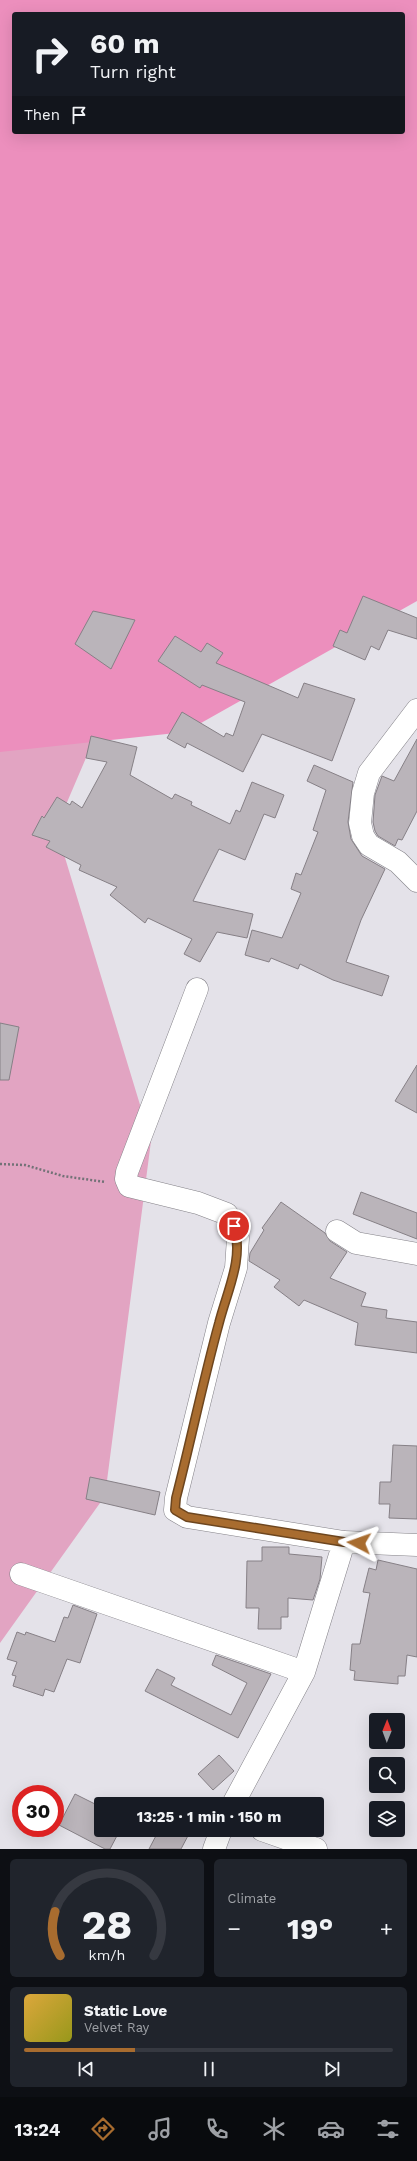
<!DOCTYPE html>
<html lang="en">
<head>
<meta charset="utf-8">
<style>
	:root { --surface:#171b24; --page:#20242c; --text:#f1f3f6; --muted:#9ea1a6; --line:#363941; --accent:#a86c2f }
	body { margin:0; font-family:"Work Sans",sans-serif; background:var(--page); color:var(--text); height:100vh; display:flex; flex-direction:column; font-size:15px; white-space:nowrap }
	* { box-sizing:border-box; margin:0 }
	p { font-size:13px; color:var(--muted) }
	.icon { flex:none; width:22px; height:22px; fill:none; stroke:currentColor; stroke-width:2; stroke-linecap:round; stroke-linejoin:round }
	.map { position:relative; height:1849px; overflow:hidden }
	.panel { display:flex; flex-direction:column; gap:10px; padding:10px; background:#0d0f14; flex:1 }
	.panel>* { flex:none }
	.top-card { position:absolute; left:12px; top:12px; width:393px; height:122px; border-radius:4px; box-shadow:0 4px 16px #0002; background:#171b24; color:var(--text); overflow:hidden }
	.needle { width:26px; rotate:1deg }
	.tools { position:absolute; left:369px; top:1713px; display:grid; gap:8px }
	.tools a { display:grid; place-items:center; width:36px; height:36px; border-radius:4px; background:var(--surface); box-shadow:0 4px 16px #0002; font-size:20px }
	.speed { position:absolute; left:12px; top:1785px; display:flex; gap:8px; font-size:20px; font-weight:700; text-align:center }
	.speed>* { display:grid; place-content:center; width:52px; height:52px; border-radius:50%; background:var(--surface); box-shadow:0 4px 16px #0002; line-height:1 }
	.speed .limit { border:6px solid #d22; background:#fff; color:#111 }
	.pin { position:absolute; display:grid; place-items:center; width:34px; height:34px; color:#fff; margin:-17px; border:2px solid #fff; border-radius:50%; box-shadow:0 1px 4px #0007 }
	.me { position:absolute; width:44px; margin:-22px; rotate:274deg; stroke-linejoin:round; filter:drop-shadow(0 0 3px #0008) }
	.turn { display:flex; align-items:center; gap:14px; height:84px; padding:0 12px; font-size:18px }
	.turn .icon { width:52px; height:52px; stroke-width:2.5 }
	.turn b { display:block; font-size:28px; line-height:34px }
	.then { display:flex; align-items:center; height:38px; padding:0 12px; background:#0003; gap:8px; font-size:15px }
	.big { font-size:30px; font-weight:700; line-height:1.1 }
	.panel .tile { flex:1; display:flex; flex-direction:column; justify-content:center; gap:6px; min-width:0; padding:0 14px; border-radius:6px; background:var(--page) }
	.panel .dial { align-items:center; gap:0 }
	.dial svg { height:104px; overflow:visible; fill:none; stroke:var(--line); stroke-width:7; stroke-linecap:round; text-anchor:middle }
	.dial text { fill:var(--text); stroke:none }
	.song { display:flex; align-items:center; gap:12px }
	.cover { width:48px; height:48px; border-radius:6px; background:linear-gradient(135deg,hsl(40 70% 55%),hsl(60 70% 35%)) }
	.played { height:4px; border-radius:2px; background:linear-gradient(90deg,var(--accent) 30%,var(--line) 30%) }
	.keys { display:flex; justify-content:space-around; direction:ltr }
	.heat { display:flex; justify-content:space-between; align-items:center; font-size:22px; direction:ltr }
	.panel .tiles { flex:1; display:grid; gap:10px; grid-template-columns:1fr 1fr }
	.tile:last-child { grid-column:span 2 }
	.trip { position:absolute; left:94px; top:1797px; width:230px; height:40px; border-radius:4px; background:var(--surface); box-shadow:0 4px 16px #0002; font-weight:700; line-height:40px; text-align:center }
	.tab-bar { display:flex; height:64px; justify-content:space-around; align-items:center; background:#090b0e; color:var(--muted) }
	.tab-bar .icon { width:28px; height:28px }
	.tab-bar .selected { color:var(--accent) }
	.tab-bar b { font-size:18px; color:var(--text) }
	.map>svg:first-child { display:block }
	.green { fill:#e2a4c2; fill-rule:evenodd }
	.forest { fill:#ec8fbd; fill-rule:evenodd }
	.building { fill:#bab4ba; stroke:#868086 }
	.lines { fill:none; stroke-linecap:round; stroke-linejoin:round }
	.minor-casing { stroke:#848288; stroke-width:23 }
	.path { stroke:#737277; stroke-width:2.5; stroke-dasharray:2 2; stroke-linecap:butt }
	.minor { stroke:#fff; stroke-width:22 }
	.route-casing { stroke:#6d461f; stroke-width:10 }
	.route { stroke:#a86c2f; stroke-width:7 }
</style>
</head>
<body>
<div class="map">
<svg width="417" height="1849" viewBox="0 0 417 1849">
	<rect width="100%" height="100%" fill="#e4e2e9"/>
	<path class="green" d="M0,0H417V537L148,613L56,828L151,1141L105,1496L0,1643ZM14,14H403V132H14Z"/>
	<path class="forest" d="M0,0H417V601L185,732L0,752ZM14,14H403V132H14Z"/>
	<path class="building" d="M363,596L417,618V639L388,630L379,650L371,646L365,660L333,646L340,630L347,633Z
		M93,611L135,620L111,669L75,644Z
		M175,636L201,652L207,643L223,653L216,663L298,698L304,683L355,699L332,761L262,734L243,772L187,743L185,748L167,738L182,712L224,737L226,733L233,736L245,702L202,685L200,688L158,661Z
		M91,736L137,747L130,775L172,799L175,794L192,802L191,805L230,824L236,810L240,812L252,782L284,795L275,818L264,814L245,860L219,849L193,901L253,914L247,938L217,932L200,962L184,954L192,939L148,918L145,923L110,895L117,887L79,870L81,865L46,847L50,841L32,835L42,816L44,818L57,797L70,805L72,801L82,808L107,762L86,758Z
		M417,739V811L402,840L398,839L395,846L378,836L375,831L373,822L375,795L382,776L394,781Z
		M314,765L353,782L348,822L351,839L362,856L385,869L361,920L346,962L389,976L382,996L333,980L300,964L298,969L271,958L269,962L245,955L252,930L282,938L301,893L291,889L296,873L301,875L318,832L313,830L326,790L307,781Z
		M0,1023L19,1027L9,1080H0Z
		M417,1065V1113L395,1101Z
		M361,1192L417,1213V1239L353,1214Z
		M281,1202L325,1233L330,1241L347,1252L330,1278L366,1293L361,1306L387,1310L386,1318L417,1322V1353L355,1345L358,1323L304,1300L299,1306L274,1287L280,1280L249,1261L250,1253L264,1230L262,1228Z
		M393,1445L417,1446V1519L389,1518L390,1504H379L380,1482H391Z
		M90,1477L160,1492L155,1515L86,1499Z
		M262,1547H289V1554L322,1557L320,1579L313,1600L288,1598V1617H281V1629H258L259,1608H246L247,1561H262Z
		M378,1560L417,1569V1657L407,1655L405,1676H398V1684L354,1680L355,1671L350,1670L352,1644H360L370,1593L363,1592L369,1568L376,1570Z
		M73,1605L97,1614L80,1663L67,1659L54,1692L45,1689L43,1696L13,1686L16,1676L12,1675L17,1662L7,1659L17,1632L25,1635L26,1632L55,1642L64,1617L68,1618Z
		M216,1655L271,1674L238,1738L145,1691L157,1669L175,1678L171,1685L231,1715L247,1683L212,1665Z
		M219,1755L234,1771L213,1790L198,1774Z
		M75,1794L101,1807V1830H120L110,1849H105L59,1825Z
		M159,1830H191L181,1849H149Z"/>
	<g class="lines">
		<g class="minor-casing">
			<path id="minor" d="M417,710L369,773L363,793L360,823L363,836L369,845L398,862L417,881
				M197,989L127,1172L126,1179L129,1186L198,1203L227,1214L234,1226L238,1238L236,1268L219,1323L176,1498L175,1510L187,1517L344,1542L417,1545
				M337,1231L356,1243L417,1254
				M21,1574L304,1672
				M233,1804L304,1672L344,1542
				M262,1830L316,1849
				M214,1849L221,1830"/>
		</g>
		<path class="path" d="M0,1164L25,1165L63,1176L105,1182"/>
		<use href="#minor" class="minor"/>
	</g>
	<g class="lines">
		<g class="route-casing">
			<path id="route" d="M234,1226C244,1259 227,1291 219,1323C203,1381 191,1440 176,1498L175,1510L187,1517L344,1542L359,1543"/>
		</g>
		<use href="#route" class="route"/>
	</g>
</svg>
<div class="tools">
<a><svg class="needle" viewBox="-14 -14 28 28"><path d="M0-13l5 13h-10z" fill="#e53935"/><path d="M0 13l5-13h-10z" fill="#9ea1a6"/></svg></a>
<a><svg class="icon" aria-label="search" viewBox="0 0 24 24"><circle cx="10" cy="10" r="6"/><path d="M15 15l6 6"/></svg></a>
<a><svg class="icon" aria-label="layers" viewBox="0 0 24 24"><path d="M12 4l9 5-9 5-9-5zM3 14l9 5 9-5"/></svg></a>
</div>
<div class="speed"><div class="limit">30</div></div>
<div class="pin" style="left:234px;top:1226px;background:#d93025"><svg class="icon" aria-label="arrive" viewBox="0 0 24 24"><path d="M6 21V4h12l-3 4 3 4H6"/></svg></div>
<svg class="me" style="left:359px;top:1543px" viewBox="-20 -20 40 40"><path d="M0-17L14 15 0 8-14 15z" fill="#a86c2f" stroke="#fff" stroke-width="4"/></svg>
<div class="trip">13:25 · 1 min · 150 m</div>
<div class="top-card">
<div class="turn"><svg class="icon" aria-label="right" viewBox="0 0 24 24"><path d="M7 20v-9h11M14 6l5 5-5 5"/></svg><div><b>60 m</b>Turn right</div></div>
<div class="then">Then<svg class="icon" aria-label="arrive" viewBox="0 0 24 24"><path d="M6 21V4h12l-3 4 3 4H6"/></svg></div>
</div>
</div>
<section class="panel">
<div class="tiles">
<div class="tile dial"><svg viewBox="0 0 100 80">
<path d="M14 69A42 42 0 1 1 86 69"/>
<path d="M14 69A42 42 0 0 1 10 35" stroke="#a86c2f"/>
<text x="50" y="56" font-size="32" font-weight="700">28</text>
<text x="50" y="72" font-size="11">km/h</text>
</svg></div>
<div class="tile"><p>Climate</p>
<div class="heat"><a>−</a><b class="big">19°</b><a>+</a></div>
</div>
<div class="tile">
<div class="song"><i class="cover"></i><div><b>Static Love</b><p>Velvet Ray</p></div></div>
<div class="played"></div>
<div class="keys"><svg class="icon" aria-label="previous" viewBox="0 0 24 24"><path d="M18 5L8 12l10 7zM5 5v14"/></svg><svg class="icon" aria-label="pause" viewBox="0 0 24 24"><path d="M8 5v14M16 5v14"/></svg><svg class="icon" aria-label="next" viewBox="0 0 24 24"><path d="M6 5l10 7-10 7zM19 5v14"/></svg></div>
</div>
</div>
</section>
<nav class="tab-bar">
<b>13:24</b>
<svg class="icon selected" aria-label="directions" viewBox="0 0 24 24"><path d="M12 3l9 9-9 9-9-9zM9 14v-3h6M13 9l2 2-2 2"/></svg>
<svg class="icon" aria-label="music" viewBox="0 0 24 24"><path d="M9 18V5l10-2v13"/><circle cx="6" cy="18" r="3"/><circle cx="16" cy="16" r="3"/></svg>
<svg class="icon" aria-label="phone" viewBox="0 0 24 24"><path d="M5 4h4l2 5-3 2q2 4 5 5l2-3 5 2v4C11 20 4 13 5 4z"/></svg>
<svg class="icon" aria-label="climate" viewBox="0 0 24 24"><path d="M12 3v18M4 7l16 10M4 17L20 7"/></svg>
<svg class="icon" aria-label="car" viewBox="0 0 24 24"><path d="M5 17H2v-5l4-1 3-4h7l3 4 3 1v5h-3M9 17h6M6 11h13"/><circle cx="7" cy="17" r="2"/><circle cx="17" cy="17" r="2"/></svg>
<svg class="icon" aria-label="filters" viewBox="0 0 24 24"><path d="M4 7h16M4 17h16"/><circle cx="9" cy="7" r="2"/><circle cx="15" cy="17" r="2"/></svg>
</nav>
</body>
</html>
